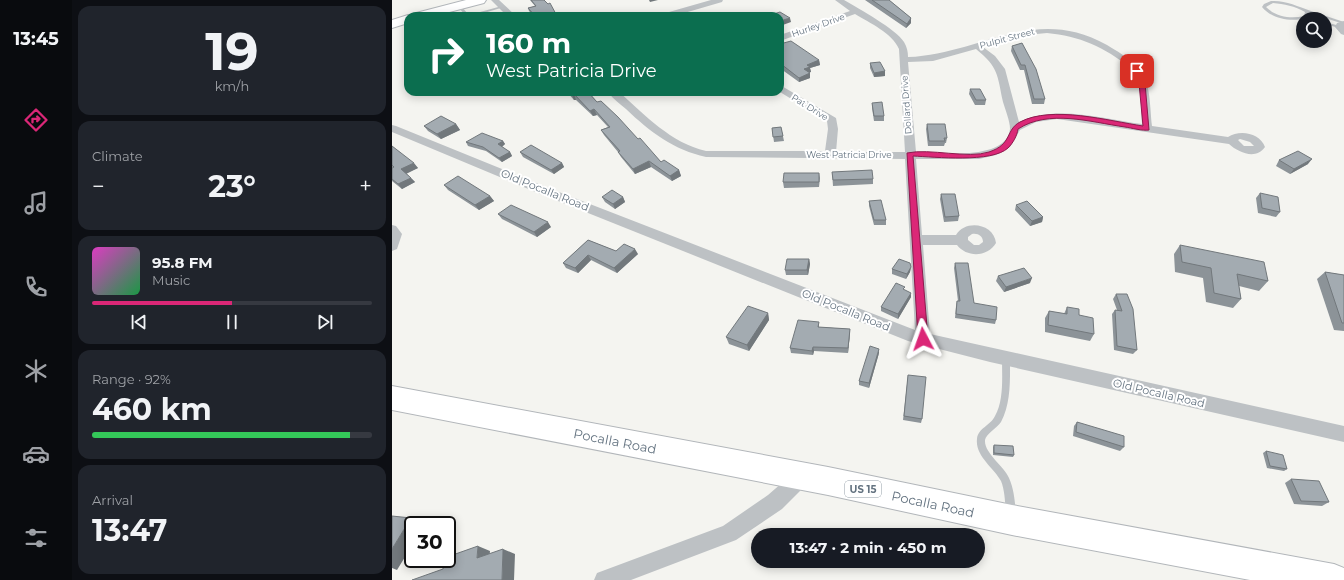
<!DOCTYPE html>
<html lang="en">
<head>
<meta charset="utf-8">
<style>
	:root { --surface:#171b24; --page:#20242c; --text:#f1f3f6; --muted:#9ea1a6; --line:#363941; --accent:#db2777 }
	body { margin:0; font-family:Montserrat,sans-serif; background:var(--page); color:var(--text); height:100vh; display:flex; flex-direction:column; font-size:15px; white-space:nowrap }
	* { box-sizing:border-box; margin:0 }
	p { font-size:13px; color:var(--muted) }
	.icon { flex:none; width:22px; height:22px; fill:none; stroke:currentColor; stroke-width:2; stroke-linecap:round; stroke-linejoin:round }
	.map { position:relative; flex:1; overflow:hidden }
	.side { display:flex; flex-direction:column; gap:6px; padding:6px; background:#0d0f14; width:320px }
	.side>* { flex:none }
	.banner { position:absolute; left:12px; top:12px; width:380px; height:84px; border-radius:12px; box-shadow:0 2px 10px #0003; background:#0b6e4f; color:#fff; overflow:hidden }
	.controls { position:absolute; left:904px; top:12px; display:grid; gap:8px }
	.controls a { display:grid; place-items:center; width:36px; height:36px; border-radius:50%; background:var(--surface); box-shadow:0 2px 10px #0003; font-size:20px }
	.speed { position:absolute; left:12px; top:516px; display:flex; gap:8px; font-size:20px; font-weight:700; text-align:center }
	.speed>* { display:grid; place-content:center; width:52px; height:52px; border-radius:50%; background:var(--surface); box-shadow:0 2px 10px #0003; line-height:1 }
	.speed .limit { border:2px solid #111; border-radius:6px; background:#fff; color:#111 }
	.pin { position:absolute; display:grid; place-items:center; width:34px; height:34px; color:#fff; margin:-17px; border-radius:8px; box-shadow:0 2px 6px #0006 }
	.me { position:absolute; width:44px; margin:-22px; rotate:356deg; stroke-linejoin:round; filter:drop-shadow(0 0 3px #0008) }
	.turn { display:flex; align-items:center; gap:14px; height:84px; padding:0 16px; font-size:18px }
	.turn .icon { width:52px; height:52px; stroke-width:2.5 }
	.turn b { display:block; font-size:28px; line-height:34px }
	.big { font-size:30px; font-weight:700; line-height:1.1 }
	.side .card { flex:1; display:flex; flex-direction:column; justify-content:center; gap:6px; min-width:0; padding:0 14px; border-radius:12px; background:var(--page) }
	.side .dial { align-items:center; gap:0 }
	.dial b { font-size:52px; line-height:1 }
	.song { display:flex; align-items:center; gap:12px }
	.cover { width:48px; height:48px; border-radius:6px; background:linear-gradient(135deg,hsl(310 70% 55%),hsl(140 70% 35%)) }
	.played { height:4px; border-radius:2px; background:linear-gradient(90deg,var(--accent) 50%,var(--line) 50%) }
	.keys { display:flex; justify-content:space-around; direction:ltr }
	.heat { display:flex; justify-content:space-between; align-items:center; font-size:22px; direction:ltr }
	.charge { height:6px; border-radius:3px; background:linear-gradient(90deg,#34c759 92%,var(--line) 0) }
	.trip { position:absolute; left:359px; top:528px; width:234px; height:40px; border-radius:20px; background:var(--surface); box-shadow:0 2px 10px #0003; font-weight:700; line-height:40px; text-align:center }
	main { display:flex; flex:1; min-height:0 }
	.dock { display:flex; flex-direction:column; width:72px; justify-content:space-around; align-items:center; background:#090b0e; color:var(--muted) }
	.dock .icon { width:28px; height:28px }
	.dock .on { color:var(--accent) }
	.dock b { font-size:18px; color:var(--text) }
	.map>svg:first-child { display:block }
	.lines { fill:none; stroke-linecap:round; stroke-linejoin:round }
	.primary-casing { stroke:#b2b6ba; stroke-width:2 }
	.lane { fill:#bdc1c4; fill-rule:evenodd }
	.street { fill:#bdc1c4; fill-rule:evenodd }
	.primary { fill:#fff; fill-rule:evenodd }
	.wall { fill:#8c9398 }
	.shaded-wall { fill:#72787c }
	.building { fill:#a3abb1; stroke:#72787c }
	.route { fill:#db2777; stroke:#8e194d }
	.labels { text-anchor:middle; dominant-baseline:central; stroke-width:4; stroke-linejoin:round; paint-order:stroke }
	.far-street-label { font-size:9px; fill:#647380; stroke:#fff }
	.shield { fill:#fff; stroke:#929da6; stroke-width:1 }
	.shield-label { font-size:10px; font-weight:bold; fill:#647380 }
	.street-label { font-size:11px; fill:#647380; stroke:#fff }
	.near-street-label { font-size:13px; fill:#647380; stroke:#fff }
</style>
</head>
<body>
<main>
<nav class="dock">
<b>13:45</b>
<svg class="icon on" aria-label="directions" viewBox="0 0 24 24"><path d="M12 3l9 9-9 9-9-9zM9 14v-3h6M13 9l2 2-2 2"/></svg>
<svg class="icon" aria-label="music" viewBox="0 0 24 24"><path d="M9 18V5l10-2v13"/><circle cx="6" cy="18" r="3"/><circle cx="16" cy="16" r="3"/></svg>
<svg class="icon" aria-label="phone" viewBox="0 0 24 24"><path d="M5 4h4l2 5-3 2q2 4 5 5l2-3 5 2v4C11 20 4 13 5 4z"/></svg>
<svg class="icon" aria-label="climate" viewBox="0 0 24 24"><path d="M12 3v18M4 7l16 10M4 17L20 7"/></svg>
<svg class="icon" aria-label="car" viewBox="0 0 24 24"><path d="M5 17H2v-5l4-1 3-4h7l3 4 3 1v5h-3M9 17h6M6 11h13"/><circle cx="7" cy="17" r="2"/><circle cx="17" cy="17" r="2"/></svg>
<svg class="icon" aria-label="filters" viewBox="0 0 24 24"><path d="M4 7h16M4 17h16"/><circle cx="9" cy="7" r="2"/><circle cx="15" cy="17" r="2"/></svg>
</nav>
<section class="side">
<div class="card dial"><b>19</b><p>km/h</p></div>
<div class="card"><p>Climate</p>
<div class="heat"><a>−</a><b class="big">23°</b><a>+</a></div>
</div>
<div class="card">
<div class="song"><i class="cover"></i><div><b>95.8 FM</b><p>Music</p></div></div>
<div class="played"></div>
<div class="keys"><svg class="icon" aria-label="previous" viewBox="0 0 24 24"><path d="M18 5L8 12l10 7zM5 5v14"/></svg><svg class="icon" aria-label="pause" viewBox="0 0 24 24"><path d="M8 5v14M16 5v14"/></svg><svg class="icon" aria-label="next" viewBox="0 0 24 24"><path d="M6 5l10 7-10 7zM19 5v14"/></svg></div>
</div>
<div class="card"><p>Range · 92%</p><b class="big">460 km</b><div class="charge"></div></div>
<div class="card"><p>Arrival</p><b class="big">13:47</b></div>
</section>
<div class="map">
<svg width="952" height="580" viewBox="0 0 952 580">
	<rect width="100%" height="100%" fill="#f4f4f0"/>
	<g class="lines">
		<g class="primary-casing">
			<path id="primary" d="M74,0H94L92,3L42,16H22L24,13Z
				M16,15L19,16H16V23L0,28V20Z
				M0,386L436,467L620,505L942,564L952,568V580H858L620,535L436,495L0,410Z"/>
		</g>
		<path class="lane" d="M879,1C893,0 905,6 919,11C930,15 941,18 952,22V24L917,13L915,18C900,22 881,20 870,7L872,4ZM881,3C892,4 903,6 913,12L912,16C899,19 884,17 874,7Z
			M66,5H68L77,15L110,6L112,7L82,16H74L66,7Z
			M933,22L948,26L949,27L947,28L933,24Z
			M614,356L617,357L618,359C618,380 619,403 609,422C605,428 594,434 593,440C592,453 612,466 617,478C622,489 623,502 624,514L622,517L619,519L616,517L614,514C613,503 613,491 609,481C602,468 583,456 585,439C586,428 598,426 603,416C612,400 610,377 610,359L611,357Z"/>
		<path class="street" d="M99,0H107L124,16H115Z
			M319,0H331L330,2L282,16H269L270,14Z
			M443,0H452C467,9 504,29 512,42C515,47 516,52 516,57C589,54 642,4 715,45C759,71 756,78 760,126L836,137C848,129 868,133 873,147C864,160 847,153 837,144L665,119L644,122L628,130L618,147L604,155L587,159H524L530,235H564C573,219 602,223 604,243C596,257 575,258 565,245H531L538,334L952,426V442L598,362L516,341L146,193L0,132V125L4,126L154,187L523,330L513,159L314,157C282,150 258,132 234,109C228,104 221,99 216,92H227C253,115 279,143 314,151H433L436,129L435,121L388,92V85L444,118L446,129L444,152H513L507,49C500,33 478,23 463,14L388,41V35L458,11ZM655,33C687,36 713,47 738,68C751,82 749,107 750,124C710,119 665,104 627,122L613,69L603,56L591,47L634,35ZM584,49C607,68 605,74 611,102C613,109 618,121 618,129C614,162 547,152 524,152L516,62L541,61ZM848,139L858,142L862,146H852L846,140ZM580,234C586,233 591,236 591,242L587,245H582L576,240V237Z
			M952,21V35L949,34L943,27L945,23Z
			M0,225L4,226L10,234L5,249L0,251Z
			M411,467L417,470L420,476L417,482L390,509L344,540L239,580H202L205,573L331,526L376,495L405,470Z"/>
		<use href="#primary" class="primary"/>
	</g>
	<path class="wall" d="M138,0H152L165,16H142L137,11L136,8L143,6Z
		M473,0H497L519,18V23L514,28Z
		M630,43L653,99L652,104H640L632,70H628L619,51L620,46Z
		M388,44L427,60L428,65L418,68L419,72H416L418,73V78L407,82L389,69H388Z
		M478,63L493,71V76L482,77L478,68Z
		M578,89L594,100L593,105H583L577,94Z
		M175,92H196L205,102L246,139L269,162L287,170L289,176L280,181L259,167L243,174L229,157L226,152L212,135L209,130L216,127L205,115L201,116L184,100H182Z
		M480,103L492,116V121H482L480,108Z
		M64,124L68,130L49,139L36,131L32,126Z
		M535,124L555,138L554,143H553L552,146H536L534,129Z
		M389,127L392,141L382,142L380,128Z
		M111,141L113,144L110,147L118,152L120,156L110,162L94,151L76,146L74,142Z
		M0,146L26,168L14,173L23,182L10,189L0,181V168H1L0,167Z
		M128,152L170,163L172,167L162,174L131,157Z
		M887,160L916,164L898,174L884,166Z
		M440,172L481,179V184L441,186Z
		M427,173L428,178L427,187L392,188L391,182Z
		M52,185L98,196L102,201L87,210L56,190Z
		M868,193L888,212L884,217L866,213L864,198Z
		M549,194L567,216L566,221L552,222L548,199Z
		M210,197H231L233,202L223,209L213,202Z
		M477,201L494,220V225H482L477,206Z
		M624,205L651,217L650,222L638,226L623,210Z
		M106,214L159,227L145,237L110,219Z
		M196,240L224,251L246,254L225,273L199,260L186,273L174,268L171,263Z
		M788,245L876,281L867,291L847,286L849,299L841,308L814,302L811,278L783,272L782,254Z
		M417,259L418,264L416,275H394L393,270Z
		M563,263L582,303L604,320L603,324L563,318L564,306L565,301H566L562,268Z
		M519,267L518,272L514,279L500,274V269Z
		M933,272L952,275V331L942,330L925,279Z
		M606,276L638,283L612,292L604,281Z
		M512,290L519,297L506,319L489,311V307Z
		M724,294L745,350L741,354L722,350L720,314L723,310H725L721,299Z
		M675,307L687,315L702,334L698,341L653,332V318L657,311L672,314Z
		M376,313L377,320L357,351L337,344L334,337Z
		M427,322V327L458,329V333L456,353L422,351L421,355L399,353L398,348Z
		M487,353L477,388L467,385V381Z
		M516,375L530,419L529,423L511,420Z
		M685,422L732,447L728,451L681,436L682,426Z
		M602,445L622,455L621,457L601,455V447Z
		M874,451L895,469L892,471L875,468L871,453Z
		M899,479L937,502L930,506L902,504L893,483Z"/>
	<path class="shaded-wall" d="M257,0H266L258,2Z
		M398,18L399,22L388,26V21Z
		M519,18V23L514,28L515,24Z
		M427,60L428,65L418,68L419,72L413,74L412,69L415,65Z
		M388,64H389V69H388Z
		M493,71V76L482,77V73Z
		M418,73V78L407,82V78Z
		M182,94L184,100H182L180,95Z
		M202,109L205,115L201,116L198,111Z
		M64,124L68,130L49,139L45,134Z
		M111,141L113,144L108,148L106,144Z
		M118,152L120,156L110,162L107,158Z
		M920,159L916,164L898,174L902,169Z
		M257,161L259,167L243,174L241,169Z
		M22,163L26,168L14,174L9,169Z
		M170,163L172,167L162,174L159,170Z
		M287,170L289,176L280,181L278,176Z
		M19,178L23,182L10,189L6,184Z
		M98,196L102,201L87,210L83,205Z
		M231,197L233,202L223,209L221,204Z
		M651,217L650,222L638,226L640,221Z
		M156,222L159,227L145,237L142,232Z
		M243,249L246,254L225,273L222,268Z
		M196,255L199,260L186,273L183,268Z
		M417,259L418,264L416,275L415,270Z
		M519,267L518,272L514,279L515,274Z
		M640,278L638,283L612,292L614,287Z
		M519,293V297L506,319V314Z
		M376,313L377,320L357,351L355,345Z
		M458,329V333L456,353V348Z
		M421,347L422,351L421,355L420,351Z
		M487,349V353L477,388V383Z
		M19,518L33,524V525H21V544L5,570L0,568V549Z
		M86,546L98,551L97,563L85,558Z
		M111,549L123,554L122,580H110Z"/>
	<path class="building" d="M139,0H152L156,4L158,3L165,16H143L136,8L144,6Z
		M480,0H497L519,18L515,24Z
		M388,12L398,18L388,21V16H375Z
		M399,41L427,60L415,65L418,67L412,69L418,73L407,78L389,64H388V44Z
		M630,43L644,69L653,99H642L633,65H629L620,46Z
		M488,62L493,71L482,73L478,63Z
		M578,89H588L594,100H584Z
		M177,92H196L205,102L209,101L226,117L246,139L248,138L269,162L272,160L287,170L278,176L257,161L241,169L226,152L228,151L209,130L218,127L202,109L198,111L182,94L180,95Z
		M490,102L492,116H482L480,103Z
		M49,116L64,124L45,134L32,126Z
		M535,124H553L555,138H552L553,141H537Z
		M389,127L391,136L381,137L380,128Z
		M90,133L111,141L106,144L118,152L107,158L91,147L74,142Z
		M139,145L170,163L159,170L128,152Z
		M0,146L22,163L9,169L19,178L6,184L0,179V168L2,167L0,165Z
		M906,151L920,159L902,169L887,160Z
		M480,170L481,179L441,180L440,172Z
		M392,173H427V182H391Z
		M66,176L98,196L83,205L52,185Z
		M220,190L231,197L221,204L210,197Z
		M868,193L886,197L888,212L870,208Z
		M549,194H563L567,216L553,217Z
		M489,200L494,220H482L477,201Z
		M635,201L651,217L640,221L624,205Z
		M119,205L156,222L142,232L106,214Z
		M196,240L224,251L232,244L243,249L222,268L196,255L183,268L171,263Z
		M788,245L872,262L876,281L845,274L849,299L822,293L819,268L790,262Z
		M395,259H417L415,270H393Z
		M507,259L518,263L519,267L515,274L500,269Z
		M563,263H576L582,303L605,307L604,320L564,314L565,301H568Z
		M632,268L640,278L614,287L606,276Z
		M933,272L952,275V323H950Z
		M504,283L513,287L511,289L519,293L506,314L489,307Z
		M724,294H735L741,309L745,350L725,346L723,310L730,311Z
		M356,306L376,313L355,345L334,337Z
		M675,307L687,309V315L701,318L702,334L656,325L657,311L675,314Z
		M406,320L427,322L426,327L458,329L456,348L421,347L420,351L398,348Z
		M478,346L487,349L477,383L467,381Z
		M516,375L534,377L530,419L512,416Z
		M685,422L732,436V447L684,432Z
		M602,445L621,446L622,455L602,453Z
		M874,451L891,455L895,469L878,466Z
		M899,479L927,481L937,502L909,501Z
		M0,516L19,518L0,549Z
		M86,546L85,558L111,549L110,580H20L51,569L53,559H55V557Z"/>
	<path class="route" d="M743,70H747L753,83L757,130C750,131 740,128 733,127C698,122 657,109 626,129C625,136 621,143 616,148C600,163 543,157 521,156L536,339L534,342H528L526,339L515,153C538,148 576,159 597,152C621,144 613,130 628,122C660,105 717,121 751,126L747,83L742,71Z"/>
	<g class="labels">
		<g class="far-street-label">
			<text transform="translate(426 25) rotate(-19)">Hurley Drive</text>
			<text transform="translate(615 38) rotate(-15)">Pulpit Street</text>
			<text transform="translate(514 105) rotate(-94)">Dollard Drive</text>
			<text transform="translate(418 107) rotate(32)">Pat Drive</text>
			<text x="457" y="154">West Patricia Drive</text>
		</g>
		<rect class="shield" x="453" y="481" width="36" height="16" rx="3"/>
		<g class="shield-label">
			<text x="471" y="489">US 15</text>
		</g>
		<g class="street-label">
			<text transform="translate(153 190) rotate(22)">Old Pocalla Road</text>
			<text transform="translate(454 310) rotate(22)">Old Pocalla Road</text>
			<text transform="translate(767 393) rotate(13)">Old Pocalla Road</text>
		</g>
		<g class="near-street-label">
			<text transform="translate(223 441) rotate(11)">Pocalla Road</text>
			<text transform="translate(541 504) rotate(12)">Pocalla Road</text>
		</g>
	</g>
</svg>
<div class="controls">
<a><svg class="icon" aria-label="search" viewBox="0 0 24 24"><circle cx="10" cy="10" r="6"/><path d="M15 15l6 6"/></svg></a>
</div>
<div class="speed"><div class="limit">30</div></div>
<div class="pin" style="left:745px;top:71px;background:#d93025"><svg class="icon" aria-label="arrive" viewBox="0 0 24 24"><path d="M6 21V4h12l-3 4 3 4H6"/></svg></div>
<svg class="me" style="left:531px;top:339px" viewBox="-20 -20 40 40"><path d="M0-17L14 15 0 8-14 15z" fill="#db2777" stroke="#fff" stroke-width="4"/></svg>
<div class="trip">13:47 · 2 min · 450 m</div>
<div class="banner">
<div class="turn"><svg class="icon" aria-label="right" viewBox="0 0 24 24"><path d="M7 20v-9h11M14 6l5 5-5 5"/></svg><div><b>160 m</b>West Patricia Drive</div></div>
</div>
</div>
</main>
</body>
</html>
